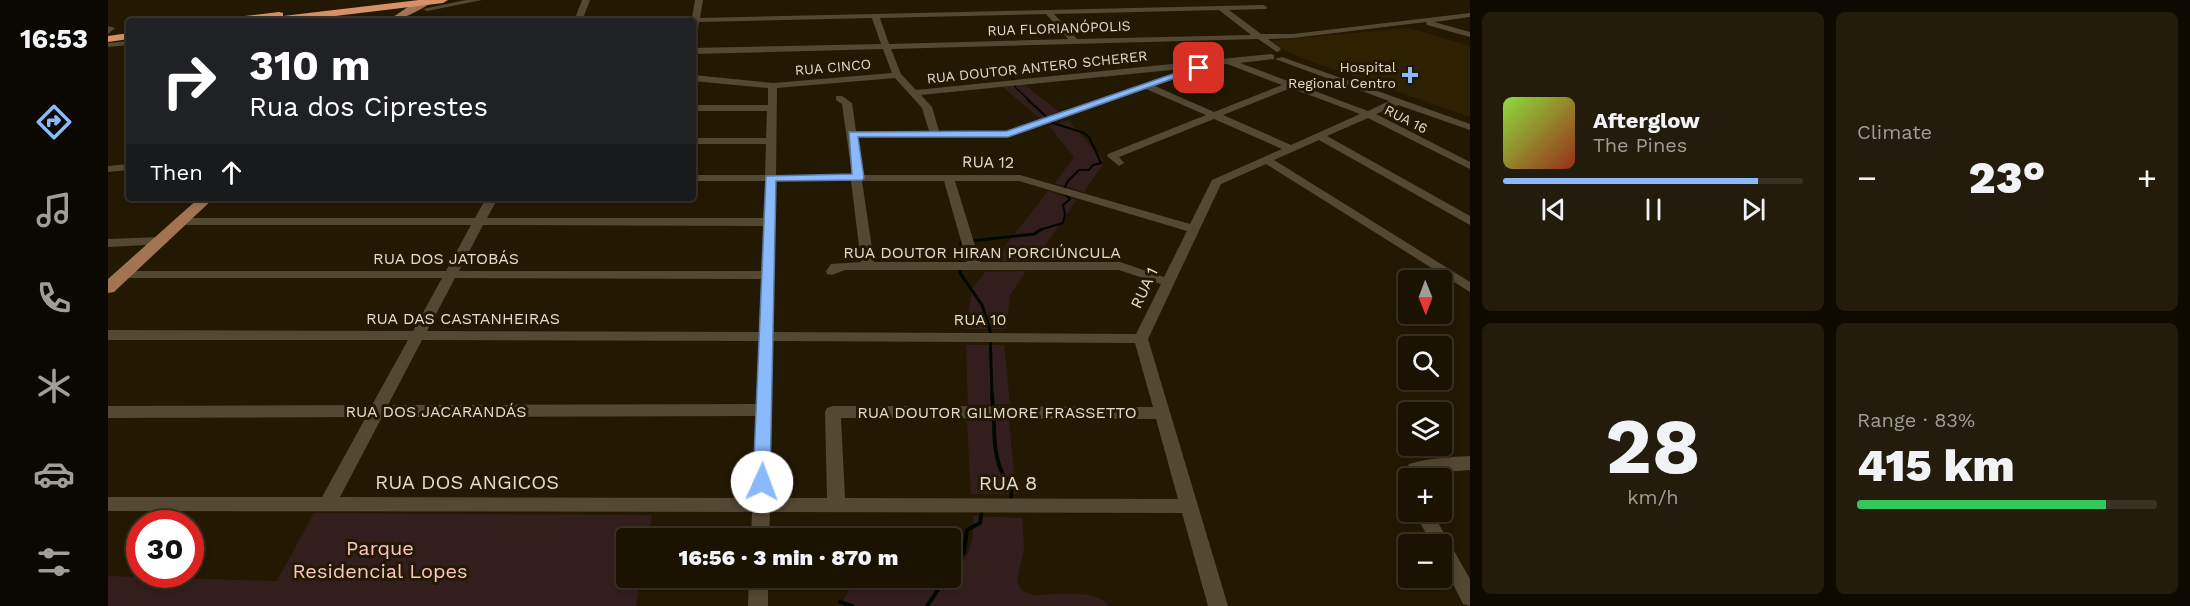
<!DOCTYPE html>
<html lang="en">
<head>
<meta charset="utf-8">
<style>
	:root { --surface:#1a1302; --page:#231c0c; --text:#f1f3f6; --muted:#9f9e99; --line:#383224; --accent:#8bbafc }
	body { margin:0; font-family:"Work Sans",sans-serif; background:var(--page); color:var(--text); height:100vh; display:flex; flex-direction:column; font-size:22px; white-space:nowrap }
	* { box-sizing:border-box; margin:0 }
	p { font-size:20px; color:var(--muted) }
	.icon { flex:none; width:33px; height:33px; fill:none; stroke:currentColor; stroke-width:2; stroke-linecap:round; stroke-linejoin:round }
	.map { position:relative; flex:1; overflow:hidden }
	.sheet { display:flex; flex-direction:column; gap:12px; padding:12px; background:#0e0a01; width:720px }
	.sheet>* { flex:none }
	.guide { position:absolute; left:18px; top:18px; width:570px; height:183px; border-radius:6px; box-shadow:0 3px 9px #0003,0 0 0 2px var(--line); background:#202124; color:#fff; overflow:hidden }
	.needle { width:39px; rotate:179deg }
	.buttons { position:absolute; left:1290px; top:270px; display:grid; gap:12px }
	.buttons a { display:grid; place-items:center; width:54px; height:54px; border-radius:6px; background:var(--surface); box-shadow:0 3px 9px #0003,0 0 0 2px var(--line); font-size:30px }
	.speed { position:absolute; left:18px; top:510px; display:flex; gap:12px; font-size:30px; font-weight:700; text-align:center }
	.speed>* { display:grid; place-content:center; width:78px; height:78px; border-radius:50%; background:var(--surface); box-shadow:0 3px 9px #0003,0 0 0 2px var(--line); line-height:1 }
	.speed .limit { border:9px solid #d22; background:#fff; color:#111 }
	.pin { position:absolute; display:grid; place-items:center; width:51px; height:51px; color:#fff; margin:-26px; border-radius:12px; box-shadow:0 3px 9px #0006 }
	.me { position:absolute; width:66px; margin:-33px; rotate:2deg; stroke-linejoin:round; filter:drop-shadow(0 0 4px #0008) }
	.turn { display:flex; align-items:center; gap:21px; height:126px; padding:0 24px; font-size:27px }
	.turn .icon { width:78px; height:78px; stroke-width:2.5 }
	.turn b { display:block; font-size:42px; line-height:51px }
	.then { display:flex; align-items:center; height:57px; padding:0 24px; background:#0003; gap:12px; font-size:22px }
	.big { font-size:45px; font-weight:800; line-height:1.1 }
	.sheet .tile { flex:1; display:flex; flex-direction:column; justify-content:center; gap:9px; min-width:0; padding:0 21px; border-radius:9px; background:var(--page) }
	.sheet .dial { align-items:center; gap:0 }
	.dial b { font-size:78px; line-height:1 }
	.song { display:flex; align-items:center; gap:18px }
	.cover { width:72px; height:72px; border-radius:9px; background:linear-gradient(135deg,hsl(90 70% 55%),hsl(10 70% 35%)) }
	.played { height:6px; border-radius:3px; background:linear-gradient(90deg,var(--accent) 85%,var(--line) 85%) }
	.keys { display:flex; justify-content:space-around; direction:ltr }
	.heat { display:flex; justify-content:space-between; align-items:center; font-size:33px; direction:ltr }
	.charge { height:9px; border-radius:4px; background:linear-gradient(90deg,#34c759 83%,var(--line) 0) }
	.sheet .tiles { flex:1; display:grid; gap:12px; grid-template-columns:repeat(2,1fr) }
	.trip { position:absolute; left:508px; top:528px; width:345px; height:60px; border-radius:6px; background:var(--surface); box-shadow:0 3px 9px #0003,0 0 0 2px var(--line); font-weight:800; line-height:60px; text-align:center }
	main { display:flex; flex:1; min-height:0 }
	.menu { display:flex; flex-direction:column; width:108px; justify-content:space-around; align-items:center; background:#0a0801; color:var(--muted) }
	.menu .icon { width:42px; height:42px }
	.menu .active { color:var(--accent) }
	.menu b { font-size:27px; color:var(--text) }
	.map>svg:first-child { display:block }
	.built { fill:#2d2102 }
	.green { fill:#331e1e }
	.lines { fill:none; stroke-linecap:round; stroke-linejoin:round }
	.stream-far3 { stroke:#000800; stroke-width:1.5 }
	.stream-far2 { stroke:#000800; stroke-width:2 }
	.stream-far1 { stroke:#000800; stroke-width:3 }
	.stream { stroke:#000800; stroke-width:4 }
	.minor { fill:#534831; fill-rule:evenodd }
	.major { fill:#a27452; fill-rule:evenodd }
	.highway { fill:#d69168; fill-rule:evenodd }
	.route { fill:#8bbafc; stroke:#5a79a4; stroke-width:1.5 }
	.poi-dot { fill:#8bbafc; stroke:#231903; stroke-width:2 }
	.labels { text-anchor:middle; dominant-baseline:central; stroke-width:6; stroke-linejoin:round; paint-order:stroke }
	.far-street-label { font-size:14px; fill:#e2dbce; stroke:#231903 }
	.far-poi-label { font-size:14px; fill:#e2dbce; stroke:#231903; text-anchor:end }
	.street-label { font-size:16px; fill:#e2dbce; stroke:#231903 }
	.near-street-label { font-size:20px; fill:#e2dbce; stroke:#231903 }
	.near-park-label { font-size:20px; fill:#fac4c5; stroke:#231903 }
</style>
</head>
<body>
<main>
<nav class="menu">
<b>16:53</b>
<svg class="icon active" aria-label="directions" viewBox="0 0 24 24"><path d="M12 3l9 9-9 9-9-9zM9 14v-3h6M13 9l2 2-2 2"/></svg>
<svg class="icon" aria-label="music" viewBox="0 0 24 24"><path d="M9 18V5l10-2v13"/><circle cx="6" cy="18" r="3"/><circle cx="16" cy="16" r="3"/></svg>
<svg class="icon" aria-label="phone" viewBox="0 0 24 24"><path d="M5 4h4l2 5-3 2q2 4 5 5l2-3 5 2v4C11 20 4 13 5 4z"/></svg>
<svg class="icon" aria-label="climate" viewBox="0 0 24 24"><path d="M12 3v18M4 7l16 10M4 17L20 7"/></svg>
<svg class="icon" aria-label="car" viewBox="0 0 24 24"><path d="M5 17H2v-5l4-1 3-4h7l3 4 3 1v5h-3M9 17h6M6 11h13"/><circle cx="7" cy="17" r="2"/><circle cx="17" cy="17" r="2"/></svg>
<svg class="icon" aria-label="filters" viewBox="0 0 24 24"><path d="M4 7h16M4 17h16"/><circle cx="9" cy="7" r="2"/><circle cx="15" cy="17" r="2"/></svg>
</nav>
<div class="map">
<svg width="1362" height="606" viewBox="0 0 1362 606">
	<rect width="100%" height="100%" fill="#231903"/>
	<path class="built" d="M1301,28L1362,46V117L1193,58L1172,48L1163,41Z"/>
	<path class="green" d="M917,85L951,112L932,119L895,87Z
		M960,120L995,160L994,166L976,192L947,183L966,157L941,126Z
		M940,191L969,200L926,261H891L898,245Z
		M918,271L902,295L898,329H858L864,289L877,272Z
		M858,345H896L902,404L860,405Z
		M901,420L908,494H863L859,421Z
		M206,513H207L544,515L540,538H519V578H533L528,606H0V576L169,581Z
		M865,516L914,518L916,548L909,582L914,591L924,595C943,595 990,588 1001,606H732L741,590L759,581L843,578V570C864,557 866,539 865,516Z"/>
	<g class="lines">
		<path class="stream-far3" d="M900,66L908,88L922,101"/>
		<path class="stream-far2" d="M920,100L945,123L976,133L981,137L993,163L985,165L981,170H971L960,181L954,192L962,199L955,205L957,214L955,223L931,230"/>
		<path class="stream-far1" d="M855,241L853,242L852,273L874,305L882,330L884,395
			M862,241L926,234L934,229"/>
		<path class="stream" d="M884,394L885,410
			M886,416C886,434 886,453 893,470C898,481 907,487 902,501
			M843,569L856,552L859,530L872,523L874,511
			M732,602L744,606
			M819,606L838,578"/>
		<path class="minor" d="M358,0H374L319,11L315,9Z
			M474,0H482L474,21H466Z
			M587,0H595L592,18L1155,5L1159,7L1158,9L1121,10L1153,34H1185L1362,13V17L1326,22L1362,32V37L1319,25L1318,22L1185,38L1160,39L1172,48L1173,50L1169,52L1150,39L783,49L793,74L808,90L1163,54L1166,55V59L1132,63L1260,111L1281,101L1167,59L1174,57L1362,124V130L1290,105L1268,114L1362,162V169L1260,118L1219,136L1362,216V225L1211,140L1166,160L1362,282V292L1158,164L1113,184L1040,339L1120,606H1100L1074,513L662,512L661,538H643L644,512L0,511V497H214L258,417L0,418V406L264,405L300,340H0V330L305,331L334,278H16L11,277L10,274L11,271H338L363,225H73L69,224L67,221L69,218H367L378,198H390L379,218H655L657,181H585V175H657L658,144H585V138H658L659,111H585V105H660V88L585,81V75L665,83L784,73L775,49L585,54V48L773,44L764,18L591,22L589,36L585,38V21H551L555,19L584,18ZM1111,10L1143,35L969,39L946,14ZM938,14L960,39L781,44L772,18ZM1119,64L1174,85L1106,112L1047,86L1107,65ZM1083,68L899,131H831L824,107L813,95ZM787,78L814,108L821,131H748L744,103L734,96H728V100L734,104L744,175H668L669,88ZM1183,88L1252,114L1183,145L1115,115ZM1038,89L1098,115L1000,154L999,156L1011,166L1016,163L1011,157L1106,119L1174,149L1104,180L1082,224L912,175H755L749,137H900ZM668,181H743L753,262L723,264L718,271L719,274L724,275L737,270H1011L1053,284L1028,334L665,332ZM754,181H836L859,262H766ZM847,181H911L1079,231L1056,277L1012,262H872ZM375,225L655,226L653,271H351ZM347,278L653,279L651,332L319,331ZM314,340L651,341L648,404L280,405ZM665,341L1027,343L1045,407L725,406L719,408L717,412L719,498H662ZM648,416L644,498L232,497L274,417ZM733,418L1048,419L1070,499L737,498Z
			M0,26L7,28L0,34Z
			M21,41V45L0,47V43Z
			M21,164V170L0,172V166Z
			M52,237L58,241L56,244L0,247V239Z
			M1362,456V470L1313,474L1310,478H1300V484L1296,483L1293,478L1301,464C1321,458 1341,457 1362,456Z
			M1306,512H1324L1362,579V606L1355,604L1334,562V544H1324Z
			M641,578H660V606H640Z"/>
		<path class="major" d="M318,0L323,3C312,10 292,21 279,21L303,5Z
			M91,198H106L6,292L0,293V279Z"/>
		<path class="highway" d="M311,0H340L335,3L186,21H114L119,18L171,12L175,13V16Z
			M21,33V39L0,42V36Z"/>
	</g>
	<path class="route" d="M1088,66L1095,68L900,137H750L756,178L754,180L668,181L662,482L660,487L654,489L647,487L645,482L658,176L744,174L741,132L899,131Z"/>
	<path class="poi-dot" d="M1299 66h6v6h6v6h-6v6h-6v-6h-6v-6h6z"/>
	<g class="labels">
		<g class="far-street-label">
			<text transform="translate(951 28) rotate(-2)">RUA FLORIANÓPOLIS</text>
			<text transform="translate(725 67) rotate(-5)">RUA CINCO</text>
			<text transform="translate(929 67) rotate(-6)">RUA DOUTOR ANTERO SCHERER</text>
			<text transform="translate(1298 119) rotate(27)">RUA 16</text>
		</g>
		<g class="far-poi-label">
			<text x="1288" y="67">Hospital<tspan x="1288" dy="16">Regional Centro</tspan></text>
		</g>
		<g class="street-label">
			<text transform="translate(880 162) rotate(1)">RUA 12</text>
			<text x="874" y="252">RUA DOUTOR HIRAN PORCIÚNCULA</text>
			<text x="338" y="258">RUA DOS JATOBÁS</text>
			<text transform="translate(1036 288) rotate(-65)">RUA 1</text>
			<text x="355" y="318">RUA DAS CASTANHEIRAS</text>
			<text x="872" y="319">RUA 10</text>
			<text x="328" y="411">RUA DOS JACARANDÁS</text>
			<text x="889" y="412">RUA DOUTOR GILMORE FRASSETTO</text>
		</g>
		<g class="near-street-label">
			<text x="359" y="482">RUA DOS ANGICOS</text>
			<text x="900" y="483">RUA 8</text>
		</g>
		<g class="near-park-label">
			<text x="272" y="548">Parque<tspan x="272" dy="23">Residencial Lopes</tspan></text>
		</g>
	</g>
</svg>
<div class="buttons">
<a><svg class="needle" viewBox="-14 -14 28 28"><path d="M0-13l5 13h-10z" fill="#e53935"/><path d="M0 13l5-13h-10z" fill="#9f9e99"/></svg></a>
<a><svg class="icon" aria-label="search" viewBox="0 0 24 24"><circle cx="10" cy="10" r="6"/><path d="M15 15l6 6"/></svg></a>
<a><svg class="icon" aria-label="layers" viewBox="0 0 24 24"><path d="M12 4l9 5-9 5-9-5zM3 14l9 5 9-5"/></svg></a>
<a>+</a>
<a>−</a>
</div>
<div class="speed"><div class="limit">30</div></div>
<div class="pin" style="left:1091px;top:68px;background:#d93025"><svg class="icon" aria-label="arrive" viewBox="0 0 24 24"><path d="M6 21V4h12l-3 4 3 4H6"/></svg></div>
<svg class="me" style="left:654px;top:482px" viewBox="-20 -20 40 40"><circle r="19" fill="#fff"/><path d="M0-13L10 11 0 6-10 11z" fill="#8bbafc"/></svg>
<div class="trip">16:56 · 3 min · 870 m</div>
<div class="guide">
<div class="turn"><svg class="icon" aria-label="right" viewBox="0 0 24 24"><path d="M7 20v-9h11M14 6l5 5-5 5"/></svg><div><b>310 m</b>Rua dos Ciprestes</div></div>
<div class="then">Then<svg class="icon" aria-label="ahead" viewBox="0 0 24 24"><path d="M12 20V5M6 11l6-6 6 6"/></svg></div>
</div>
</div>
<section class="sheet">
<div class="tiles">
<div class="tile">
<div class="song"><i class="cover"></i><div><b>Afterglow</b><p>The Pines</p></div></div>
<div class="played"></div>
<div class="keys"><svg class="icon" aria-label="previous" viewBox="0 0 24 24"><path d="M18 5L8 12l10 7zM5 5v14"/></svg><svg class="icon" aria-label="pause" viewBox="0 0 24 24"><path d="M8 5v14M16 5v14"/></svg><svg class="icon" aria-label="next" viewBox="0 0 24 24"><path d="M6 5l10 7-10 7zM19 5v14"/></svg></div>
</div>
<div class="tile"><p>Climate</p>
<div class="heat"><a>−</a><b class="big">23°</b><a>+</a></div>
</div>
<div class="tile dial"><b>28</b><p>km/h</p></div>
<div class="tile"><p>Range · 83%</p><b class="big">415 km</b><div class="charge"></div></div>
</div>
</section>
</main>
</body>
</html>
